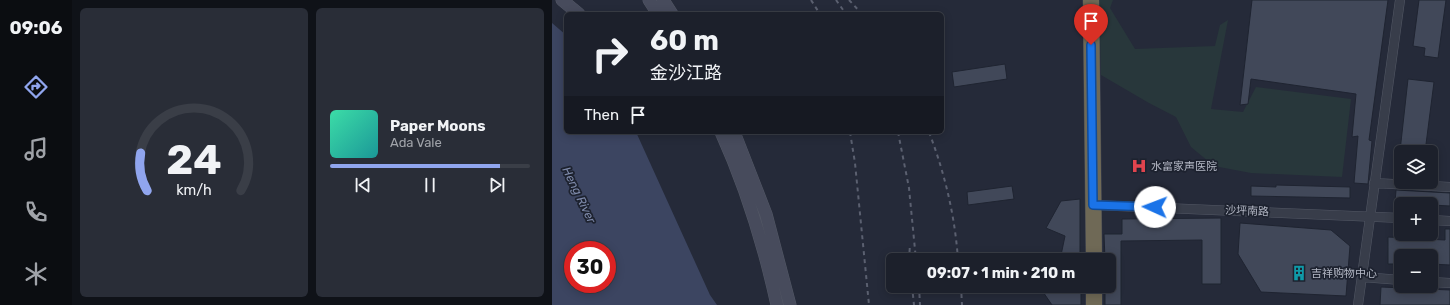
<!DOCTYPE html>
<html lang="en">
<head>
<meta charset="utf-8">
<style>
	:root { --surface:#1c202b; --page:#292d37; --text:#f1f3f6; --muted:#a0a3a9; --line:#3a3e47; --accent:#90a5ee }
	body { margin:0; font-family:Rubik,"Noto Sans SC",sans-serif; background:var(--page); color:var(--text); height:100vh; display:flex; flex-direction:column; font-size:15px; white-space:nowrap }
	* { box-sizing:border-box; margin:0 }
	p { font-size:13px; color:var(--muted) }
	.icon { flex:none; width:22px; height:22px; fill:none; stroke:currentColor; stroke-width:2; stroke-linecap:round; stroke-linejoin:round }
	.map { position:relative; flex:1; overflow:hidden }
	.details { display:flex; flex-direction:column; gap:8px; padding:8px; background:#0f1218; width:480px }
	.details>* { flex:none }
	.banner { position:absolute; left:12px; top:12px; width:380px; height:122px; border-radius:6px; box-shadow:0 2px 10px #0003,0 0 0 1px var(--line); background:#1c202b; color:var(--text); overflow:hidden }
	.controls { position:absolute; left:842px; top:145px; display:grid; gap:8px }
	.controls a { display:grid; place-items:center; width:44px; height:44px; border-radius:6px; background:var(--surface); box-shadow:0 2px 10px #0003,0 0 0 1px var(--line); font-size:20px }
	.speed { position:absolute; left:12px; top:241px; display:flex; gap:8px; font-size:20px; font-weight:700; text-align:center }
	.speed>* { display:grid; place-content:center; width:52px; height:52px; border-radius:50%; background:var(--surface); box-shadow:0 2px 10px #0003,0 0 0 1px var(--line); line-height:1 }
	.speed .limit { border:6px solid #d22; background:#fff; color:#111 }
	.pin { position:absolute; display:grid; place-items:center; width:34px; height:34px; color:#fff; margin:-41px -17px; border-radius:50% 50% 50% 0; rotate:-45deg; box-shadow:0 0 4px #0007 }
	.pin .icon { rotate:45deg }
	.me { position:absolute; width:44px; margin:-22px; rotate:272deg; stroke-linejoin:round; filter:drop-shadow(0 0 3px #0008) }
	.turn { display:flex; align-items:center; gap:14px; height:84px; padding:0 20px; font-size:18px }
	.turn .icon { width:52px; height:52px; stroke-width:2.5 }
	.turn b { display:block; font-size:28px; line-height:34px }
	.then { display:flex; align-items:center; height:38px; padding:0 20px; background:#0003; gap:8px; font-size:15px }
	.details .widget { flex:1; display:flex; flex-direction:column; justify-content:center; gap:6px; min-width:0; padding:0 14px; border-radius:6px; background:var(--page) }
	.details .dial { align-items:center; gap:0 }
	.dial svg { height:104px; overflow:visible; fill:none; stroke:var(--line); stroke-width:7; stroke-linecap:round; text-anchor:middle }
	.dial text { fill:var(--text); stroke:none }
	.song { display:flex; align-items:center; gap:12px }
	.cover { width:48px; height:48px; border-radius:6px; background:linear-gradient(135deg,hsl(160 70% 55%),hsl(180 70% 35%)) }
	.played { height:4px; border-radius:2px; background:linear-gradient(90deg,var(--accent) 85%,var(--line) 85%) }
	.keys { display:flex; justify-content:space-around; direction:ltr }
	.details .tiles { flex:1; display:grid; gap:8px; grid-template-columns:repeat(2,1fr) }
	.trip { position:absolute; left:334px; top:253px; width:230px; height:40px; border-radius:6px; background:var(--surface); box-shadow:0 2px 10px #0003,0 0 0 1px var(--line); font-weight:700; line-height:40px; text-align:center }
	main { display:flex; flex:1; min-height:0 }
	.tab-bar { display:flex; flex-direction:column; width:72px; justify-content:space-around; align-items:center; background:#0b0d11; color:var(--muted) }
	.tab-bar .icon { width:28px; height:28px }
	.tab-bar .selected { color:var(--accent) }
	.tab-bar b { font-size:18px; color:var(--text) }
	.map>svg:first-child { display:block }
	.green { fill:#28373b }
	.water { fill:#3c4561; fill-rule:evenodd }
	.building { fill:#414859; stroke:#1f2431 }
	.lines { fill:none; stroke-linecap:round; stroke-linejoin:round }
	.street-casing { stroke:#535865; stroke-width:10 }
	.secondary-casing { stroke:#535865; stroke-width:13 }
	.highway-casing { stroke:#404552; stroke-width:17 }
	.street { stroke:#383d4a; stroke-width:9 }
	.secondary { stroke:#474b5c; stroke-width:12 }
	.highway { stroke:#6f6956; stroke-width:16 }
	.rail { stroke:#5b6070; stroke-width:2; stroke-dasharray:4 4; stroke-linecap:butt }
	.route-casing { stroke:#114b97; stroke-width:10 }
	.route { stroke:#1a73e8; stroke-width:7 }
	.labels { text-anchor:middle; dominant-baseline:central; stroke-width:3.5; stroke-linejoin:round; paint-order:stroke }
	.poi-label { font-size:11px; fill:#b4b8c5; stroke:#1d222f; text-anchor:start }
	.street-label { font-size:11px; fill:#b4b8c5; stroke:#1d222f }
	.water-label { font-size:12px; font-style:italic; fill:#7e8aaa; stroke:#1d222f }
</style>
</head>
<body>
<main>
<nav class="tab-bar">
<b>09:06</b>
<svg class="icon selected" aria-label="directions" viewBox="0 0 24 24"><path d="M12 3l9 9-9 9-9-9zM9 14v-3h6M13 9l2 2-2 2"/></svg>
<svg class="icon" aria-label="music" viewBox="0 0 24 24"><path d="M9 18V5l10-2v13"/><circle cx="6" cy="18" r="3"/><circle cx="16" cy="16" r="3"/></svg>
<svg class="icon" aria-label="phone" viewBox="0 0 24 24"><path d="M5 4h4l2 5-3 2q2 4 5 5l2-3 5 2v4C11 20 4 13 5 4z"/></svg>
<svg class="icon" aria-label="climate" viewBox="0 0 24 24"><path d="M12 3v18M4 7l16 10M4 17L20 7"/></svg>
</nav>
<section class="details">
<div class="tiles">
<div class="widget dial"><svg viewBox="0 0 100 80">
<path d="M14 69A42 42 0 1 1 86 69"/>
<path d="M14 69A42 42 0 0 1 9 40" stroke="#90a5ee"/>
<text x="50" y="56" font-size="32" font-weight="700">24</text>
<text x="50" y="72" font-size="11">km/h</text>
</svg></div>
<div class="widget">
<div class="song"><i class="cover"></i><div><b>Paper Moons</b><p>Ada Vale</p></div></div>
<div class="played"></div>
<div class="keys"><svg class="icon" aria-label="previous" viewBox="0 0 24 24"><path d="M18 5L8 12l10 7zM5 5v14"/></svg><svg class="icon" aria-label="pause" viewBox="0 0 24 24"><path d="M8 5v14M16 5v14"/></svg><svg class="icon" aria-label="next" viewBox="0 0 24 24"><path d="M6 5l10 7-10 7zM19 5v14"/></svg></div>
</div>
</div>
</section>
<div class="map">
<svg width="898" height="305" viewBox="0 0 898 305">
	<rect width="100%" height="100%" fill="#252a39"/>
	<path class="green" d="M547,0H561L558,8L583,49L663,46L668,25L676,20L659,109L691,112L704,87L799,99L790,177L699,173L662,166L639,147L624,117L597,103L549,75Z"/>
	<path class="water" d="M0,23L14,35V132H84L158,295L165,305H0ZM21,250H55V284H21Z"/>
	<path class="building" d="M700,0H836L817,140L820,141L816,184L802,183L806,136L800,137L804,94L699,79L696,104L688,105Z
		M867,0H894L886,58L872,56L873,48L861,46Z
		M453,64L455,79L402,87L400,72Z
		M856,79L882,82L873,152L848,151Z
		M724,185L798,187V198L699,196V186L724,187Z
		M460,186L462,199L416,205L415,192Z
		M844,190L898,193V206L843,203Z
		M528,199V260H508L513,236L494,228L509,201Z
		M669,218V284H650V240L569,241V305H553V286H557V260H553L552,234H570V219Z
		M688,223L779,230L798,246L794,296L709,292L686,254Z
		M893,229H898V265L879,264V256H849V264H836V237L893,240Z
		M487,286H529V305H500Z
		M829,287L898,290V305H828Z"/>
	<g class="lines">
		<g class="street-casing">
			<path id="street" d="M822,183L898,187
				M541,205L849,218
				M879,220L898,221
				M810,277L849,280
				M879,282L898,283
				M806,305L848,0"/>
		</g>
		<g class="secondary-casing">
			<path id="secondary" d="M10,0L27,14
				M97,0L106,14
				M111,0L120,14
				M169,132C194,187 212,246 225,305
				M182,132L214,214L238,305"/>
		</g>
		<g class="highway-casing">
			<path id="highway" d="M539,0L542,260
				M542,286V305"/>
		</g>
		<use href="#street" class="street"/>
		<use href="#secondary" class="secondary"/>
		<use href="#highway" class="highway"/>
		<path class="rail" d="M259,0L268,14
			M284,0L294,14
			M297,0L310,14
			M298,132L303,163L317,305
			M346,132L357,188L364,260
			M377,132C393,174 403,216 406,260
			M357,260L358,244
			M360,286L362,305
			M367,286L368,305
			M409,286L410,305"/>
	</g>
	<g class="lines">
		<g class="route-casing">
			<path id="route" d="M539,45L541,205L603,207"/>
		</g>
		<use href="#route" class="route"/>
	</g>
	<defs>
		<g id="hospital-bare" transform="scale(1.2)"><path d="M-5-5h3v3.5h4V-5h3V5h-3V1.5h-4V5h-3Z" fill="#e0444e" stroke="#1d222f" stroke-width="2.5" paint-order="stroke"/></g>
		<g id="building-bare" transform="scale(1.2)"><path d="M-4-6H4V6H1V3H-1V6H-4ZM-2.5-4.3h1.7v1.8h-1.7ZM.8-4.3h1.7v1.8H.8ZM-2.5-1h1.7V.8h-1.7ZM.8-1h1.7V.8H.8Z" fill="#0f9aa8" stroke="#1d222f" stroke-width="2.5" paint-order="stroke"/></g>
	</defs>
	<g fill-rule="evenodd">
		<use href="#hospital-bare" x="587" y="166"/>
		<use href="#building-bare" x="747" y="273"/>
	</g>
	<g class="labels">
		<g class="poi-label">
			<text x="599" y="166">水富家声医院</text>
			<text x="759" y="273">吉祥购物中心</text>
		</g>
		<g class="street-label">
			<text transform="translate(695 211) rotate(2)">沙坪南路</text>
		</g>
		<g class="water-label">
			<text transform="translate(27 195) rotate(64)">Heng River</text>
		</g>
	</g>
</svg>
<div class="controls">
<a><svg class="icon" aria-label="layers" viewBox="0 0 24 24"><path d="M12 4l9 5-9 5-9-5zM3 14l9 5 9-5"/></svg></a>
<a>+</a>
<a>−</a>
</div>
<div class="speed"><div class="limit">30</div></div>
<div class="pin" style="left:539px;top:45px;background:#d93025"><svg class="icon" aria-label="arrive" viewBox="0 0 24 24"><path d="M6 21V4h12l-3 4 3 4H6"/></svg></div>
<svg class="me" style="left:603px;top:207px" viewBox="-20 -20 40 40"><circle r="19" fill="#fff"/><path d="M0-13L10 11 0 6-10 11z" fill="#1a73e8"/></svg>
<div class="trip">09:07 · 1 min · 210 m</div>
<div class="banner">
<div class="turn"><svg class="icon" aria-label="right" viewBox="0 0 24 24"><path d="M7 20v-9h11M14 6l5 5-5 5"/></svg><div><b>60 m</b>金沙江路</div></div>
<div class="then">Then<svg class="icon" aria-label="arrive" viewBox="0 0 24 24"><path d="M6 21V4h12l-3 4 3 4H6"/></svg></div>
</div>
</div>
</main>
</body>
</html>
